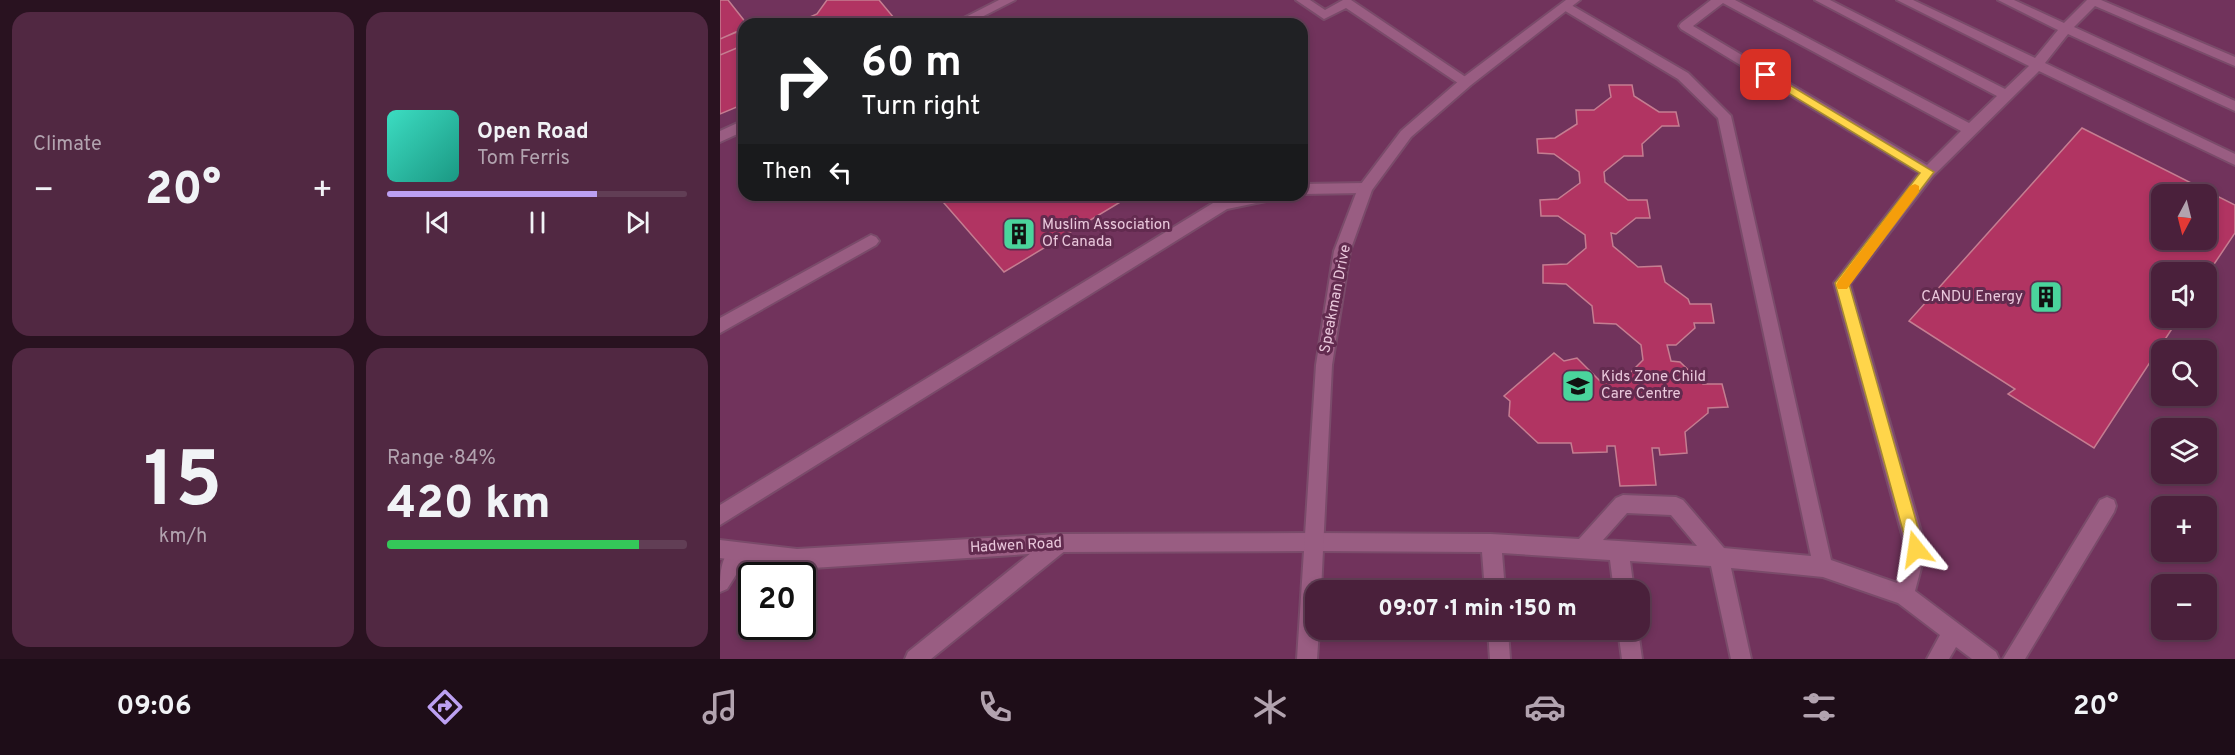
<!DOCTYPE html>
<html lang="en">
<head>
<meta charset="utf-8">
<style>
	:root { --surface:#4a203b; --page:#512842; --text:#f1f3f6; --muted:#b2a3af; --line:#613e55; --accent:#bca0f2 }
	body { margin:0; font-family:Overpass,sans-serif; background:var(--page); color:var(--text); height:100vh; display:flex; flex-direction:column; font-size:22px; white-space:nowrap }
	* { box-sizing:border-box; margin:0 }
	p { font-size:20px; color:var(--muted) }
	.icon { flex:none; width:33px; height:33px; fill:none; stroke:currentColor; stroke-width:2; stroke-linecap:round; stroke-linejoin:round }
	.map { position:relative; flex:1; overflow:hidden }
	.drawer { display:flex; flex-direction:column; gap:12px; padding:12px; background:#291220; width:720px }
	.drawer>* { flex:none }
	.banner { position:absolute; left:18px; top:18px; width:570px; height:183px; border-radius:18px; box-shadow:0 3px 9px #0003,0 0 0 2px var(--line); background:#202124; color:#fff; overflow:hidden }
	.needle { width:39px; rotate:187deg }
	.fabs { position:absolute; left:1431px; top:184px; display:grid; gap:12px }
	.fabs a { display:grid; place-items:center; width:66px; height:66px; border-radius:12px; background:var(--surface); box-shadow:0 3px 9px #0003,0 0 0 2px var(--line); font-size:30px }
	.speed { position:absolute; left:18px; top:562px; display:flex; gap:12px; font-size:30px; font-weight:700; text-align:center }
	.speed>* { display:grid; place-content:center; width:78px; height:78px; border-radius:50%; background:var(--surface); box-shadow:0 3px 9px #0003,0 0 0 2px var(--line); line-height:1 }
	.speed .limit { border:3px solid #111; border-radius:9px; background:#fff; color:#111 }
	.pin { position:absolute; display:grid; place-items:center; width:51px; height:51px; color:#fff; margin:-26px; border-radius:12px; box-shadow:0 3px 9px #0006 }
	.me { position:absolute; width:66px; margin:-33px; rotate:345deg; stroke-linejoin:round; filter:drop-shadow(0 0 4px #0008) }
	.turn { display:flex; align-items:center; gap:21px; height:126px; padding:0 24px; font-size:27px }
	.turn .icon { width:78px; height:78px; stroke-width:2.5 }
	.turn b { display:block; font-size:42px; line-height:51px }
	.then { display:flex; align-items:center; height:57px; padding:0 24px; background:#0003; gap:12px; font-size:22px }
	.big { font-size:45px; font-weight:800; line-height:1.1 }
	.drawer .card { flex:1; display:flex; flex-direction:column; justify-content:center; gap:9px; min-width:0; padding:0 21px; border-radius:18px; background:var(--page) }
	.drawer .dial { align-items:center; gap:0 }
	.dial b { font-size:78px; line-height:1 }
	.song { display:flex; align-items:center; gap:18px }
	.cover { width:72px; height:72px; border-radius:9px; background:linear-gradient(135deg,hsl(170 70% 55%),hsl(170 70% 35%)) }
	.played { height:6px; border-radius:3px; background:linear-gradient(90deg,var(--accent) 70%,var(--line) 70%) }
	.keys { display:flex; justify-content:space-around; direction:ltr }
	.heat { display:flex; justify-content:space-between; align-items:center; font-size:33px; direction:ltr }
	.charge { height:9px; border-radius:4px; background:linear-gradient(90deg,#34c759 84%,var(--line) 0) }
	.drawer .tiles { flex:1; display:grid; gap:12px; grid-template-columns:repeat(2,1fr) }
	.trip { position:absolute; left:585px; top:580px; width:345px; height:60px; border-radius:18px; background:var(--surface); box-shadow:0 3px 9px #0003,0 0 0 2px var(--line); font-weight:800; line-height:60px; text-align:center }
	.dock { display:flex; height:96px; justify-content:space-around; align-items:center; background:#1e0d18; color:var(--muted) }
	.dock .icon { width:42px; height:42px }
	.dock .selected { color:var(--accent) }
	.dock b { font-size:27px; color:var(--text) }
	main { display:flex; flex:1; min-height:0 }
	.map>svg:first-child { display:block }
	.built { fill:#71335c; fill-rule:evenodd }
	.building { fill:#b13462; stroke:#c57d91; stroke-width:1.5; fill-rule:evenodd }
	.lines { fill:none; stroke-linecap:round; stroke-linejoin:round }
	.service-casing { stroke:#7a4b6a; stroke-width:4 }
	.minor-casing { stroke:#7a4b6a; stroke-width:4 }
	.tertiary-casing { stroke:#7a4b6a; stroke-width:4 }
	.service { fill:#995d82; fill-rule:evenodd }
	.minor { fill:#995d82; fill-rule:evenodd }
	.tertiary { fill:#995d82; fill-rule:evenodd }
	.route { fill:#ffd54a; stroke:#a68a30; stroke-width:1.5 }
	.slow { fill:#f59e0b }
	.labels { text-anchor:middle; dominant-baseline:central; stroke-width:6; stroke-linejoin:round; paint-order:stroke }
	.poi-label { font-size:15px; fill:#eac8dc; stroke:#622b4f; text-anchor:start }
	.street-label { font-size:15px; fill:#eac8dc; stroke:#622b4f }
</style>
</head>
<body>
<main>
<section class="drawer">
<div class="tiles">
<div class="card"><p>Climate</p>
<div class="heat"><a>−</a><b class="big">20°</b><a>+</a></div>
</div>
<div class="card">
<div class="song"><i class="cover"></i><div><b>Open Road</b><p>Tom Ferris</p></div></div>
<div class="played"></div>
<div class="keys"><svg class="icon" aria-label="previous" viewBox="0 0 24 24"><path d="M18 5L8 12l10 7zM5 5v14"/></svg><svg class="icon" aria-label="pause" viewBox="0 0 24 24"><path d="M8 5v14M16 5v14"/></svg><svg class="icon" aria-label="next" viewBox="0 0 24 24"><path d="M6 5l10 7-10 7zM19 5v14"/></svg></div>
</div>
<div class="card dial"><b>15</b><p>km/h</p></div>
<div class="card"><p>Range · 84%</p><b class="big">420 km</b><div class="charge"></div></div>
</div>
</section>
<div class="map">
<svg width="1515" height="659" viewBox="0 0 1515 659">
	<rect width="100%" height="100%" fill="#622b4f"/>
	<path class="built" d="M0,0H1515V659H0ZM24,24H582V195H24ZM1442,195H1486V240H1442ZM1442,273H1486V318H1442ZM1442,351H1486V396H1442ZM1442,429H1486V474H1442ZM1442,507H1486V552H1442ZM32,576H82V627H32ZM1442,585H1486V630H1442ZM596,591H920V630H596Z"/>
	<path class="building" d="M0,0H8L27,24H24V29L0,39Z
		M107,0H159L179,24H74L97,14Z
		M16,32L24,39V45L0,55V39Z
		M24,45V104L0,114V55Z
		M889,85H912L914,96L939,112H956L959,126H942L922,144L923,156H904L884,172L885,182L908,200H927L930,218H916L896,234L891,233L893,246L918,267L941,266L945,282L968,299L970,304H991L994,323H974L975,328L956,345H947L951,361L960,362L983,384H1002L1008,407L988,408V413L965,432L967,453L940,455L939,448H932L936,485L900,486L895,446H887V452L853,453L851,443H818L789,416L790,401L784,396L834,353L844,361L857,358L881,382H901L923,360L921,345L896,324L874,323L872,306L846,284L823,283V265L847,264L866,248L865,235L838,216H821L820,200L838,199L860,183L859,172L834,154L818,153L817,139L835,138L857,124L856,110H874L891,97Z
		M1362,128L1515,205V233L1486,276V273H1442V318H1459L1374,448L1288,394L1295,389L1189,321ZM1442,195H1486V240H1442Z
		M217,195H412L284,272Z"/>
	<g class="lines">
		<g class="service-casing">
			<path id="service" d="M279,0H295L248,24H232Z
				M576,0H590L605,10L623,0H631L753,82L746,86L741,85L626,8L604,19Z
				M991,0H1015L1249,123L1277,96L1095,0H1110L1285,89L1309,66L1177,0H1193L1315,58L1338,30L1278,0H1294L1344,23L1367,0H1381L1515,57V66L1375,6L1354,27L1515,101V111L1348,34L1325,63L1515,154V165L1319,71L1213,176L1130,284L1206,549L1195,591L1276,652L1279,659H1252L1236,647L1229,659H1207L1220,635L1178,603L1103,577L1011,568L1031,659H1011L991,566L910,561L914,591H894L890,560L782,553L785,591H765L762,552L593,551L586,549L583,542L586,535L593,533L771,534L859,539L896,498L903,495L956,497L963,500L1004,548L1091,556L998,118L958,79L842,9L840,6L846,2L968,73L1011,116L1111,560L1177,583L1186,549L1114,283L1199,173L961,29L959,26L961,23ZM1003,3L1241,131L1207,165L973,26ZM907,513L951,515L977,546L883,540Z
				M24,120V131L0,142V131Z
				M645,183L652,188L645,193L582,194V184Z
				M522,195H558L556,199L551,200L507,209L0,525V505L498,200Z
				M151,235L156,237L159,241L156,245L0,333V318Z
				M1387,497L1394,500L1396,506L1394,512L1305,659H1283L1380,500Z
				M339,534L346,536L349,543L346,550L211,659H185L188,652L332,536Z
				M20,543L27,546L30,553L7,589L0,592C0,573 0,552 20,543Z
				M768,630H788L790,659H770Z
				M898,630H918L922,659H902Z"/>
		</g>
		<g class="minor-casing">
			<path id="minor" d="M593,533L600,535L603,542L600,549L593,551L339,552L77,569L0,558V540L77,549L339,534Z"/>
		</g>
		<g class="tertiary-casing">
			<path id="tertiary" d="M846,0H860L751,85L691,137L652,190L630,251L612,365L601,591H596V630H599L597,659H577L596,365L614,251L638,188L681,131L741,79Z"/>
		</g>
		<use href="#service" class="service"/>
		<use href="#minor" class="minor"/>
		<use href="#tertiary" class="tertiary"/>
	</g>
	<path class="route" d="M1046,71L1214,172L1129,284L1204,549L1202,555L1196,557L1191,555L1188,549L1115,283L1200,173L1042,77V72Z"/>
	<path class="slow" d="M1195,184L1199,186V192L1127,289H1118L1116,285L1118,281L1190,186Z"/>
	<defs>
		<g id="building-square" transform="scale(1.725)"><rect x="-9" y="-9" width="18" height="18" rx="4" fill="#4ad49c" stroke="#622b4f"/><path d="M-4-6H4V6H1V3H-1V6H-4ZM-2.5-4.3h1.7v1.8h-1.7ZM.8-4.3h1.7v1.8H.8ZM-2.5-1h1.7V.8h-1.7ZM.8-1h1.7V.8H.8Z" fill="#111"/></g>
		<g id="school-square" transform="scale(1.725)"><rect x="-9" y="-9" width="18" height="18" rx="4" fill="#4ad49c" stroke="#622b4f"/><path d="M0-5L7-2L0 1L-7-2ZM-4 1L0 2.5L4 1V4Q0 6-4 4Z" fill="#111"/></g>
	</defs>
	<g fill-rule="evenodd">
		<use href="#building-square" x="299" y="234"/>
		<use href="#building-square" x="1326" y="297"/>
		<use href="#school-square" x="858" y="386"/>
	</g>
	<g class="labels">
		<g class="poi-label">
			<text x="322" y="225">Muslim Association<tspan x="322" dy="17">Of Canada</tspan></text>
			<text x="1303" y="297" text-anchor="end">CANDU Energy</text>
			<text x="881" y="377">Kids Zone Child<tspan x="881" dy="17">Care Centre</tspan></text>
		</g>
		<g class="street-label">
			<text transform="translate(616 299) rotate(-79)">Speakman Drive</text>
			<text transform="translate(296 546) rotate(-3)">Hadwen Road</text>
		</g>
	</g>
</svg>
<div class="fabs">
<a><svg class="needle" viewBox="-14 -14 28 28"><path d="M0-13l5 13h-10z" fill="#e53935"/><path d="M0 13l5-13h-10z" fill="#b2a3af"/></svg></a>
<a><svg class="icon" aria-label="sound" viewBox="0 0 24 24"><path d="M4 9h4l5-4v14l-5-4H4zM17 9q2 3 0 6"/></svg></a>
<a><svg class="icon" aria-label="search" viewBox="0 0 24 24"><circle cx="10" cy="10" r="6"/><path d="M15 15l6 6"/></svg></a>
<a><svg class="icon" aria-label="layers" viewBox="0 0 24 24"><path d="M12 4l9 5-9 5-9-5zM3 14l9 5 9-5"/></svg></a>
<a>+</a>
<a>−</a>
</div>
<div class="speed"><div class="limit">20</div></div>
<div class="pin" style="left:1046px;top:75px;background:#d93025"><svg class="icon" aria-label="arrive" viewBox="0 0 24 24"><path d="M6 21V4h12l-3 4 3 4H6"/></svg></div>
<svg class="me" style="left:1196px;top:549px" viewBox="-20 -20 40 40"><path d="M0-17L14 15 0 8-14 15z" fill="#ffd54a" stroke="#fff" stroke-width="4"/></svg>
<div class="trip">09:07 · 1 min · 150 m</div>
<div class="banner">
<div class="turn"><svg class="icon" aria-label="right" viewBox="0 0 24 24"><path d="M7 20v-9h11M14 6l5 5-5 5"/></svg><div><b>60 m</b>Turn right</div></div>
<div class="then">Then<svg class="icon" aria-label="left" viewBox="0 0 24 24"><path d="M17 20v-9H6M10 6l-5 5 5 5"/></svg></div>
</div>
</div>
</main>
<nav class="dock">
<b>09:06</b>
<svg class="icon selected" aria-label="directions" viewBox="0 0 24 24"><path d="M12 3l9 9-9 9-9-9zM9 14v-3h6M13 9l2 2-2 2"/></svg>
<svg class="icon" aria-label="music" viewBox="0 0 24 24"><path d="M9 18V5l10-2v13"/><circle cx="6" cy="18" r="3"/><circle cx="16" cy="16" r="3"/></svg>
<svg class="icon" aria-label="phone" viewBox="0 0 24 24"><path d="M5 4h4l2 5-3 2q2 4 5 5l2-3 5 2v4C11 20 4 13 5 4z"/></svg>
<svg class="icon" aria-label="climate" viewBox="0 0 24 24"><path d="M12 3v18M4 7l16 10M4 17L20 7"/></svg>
<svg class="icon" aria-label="car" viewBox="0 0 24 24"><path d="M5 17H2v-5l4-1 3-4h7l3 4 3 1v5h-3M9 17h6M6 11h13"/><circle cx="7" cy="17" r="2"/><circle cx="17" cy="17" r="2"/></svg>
<svg class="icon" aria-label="filters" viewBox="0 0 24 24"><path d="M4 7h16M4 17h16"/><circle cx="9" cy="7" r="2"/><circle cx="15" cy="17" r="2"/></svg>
<b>20°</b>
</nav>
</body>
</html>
